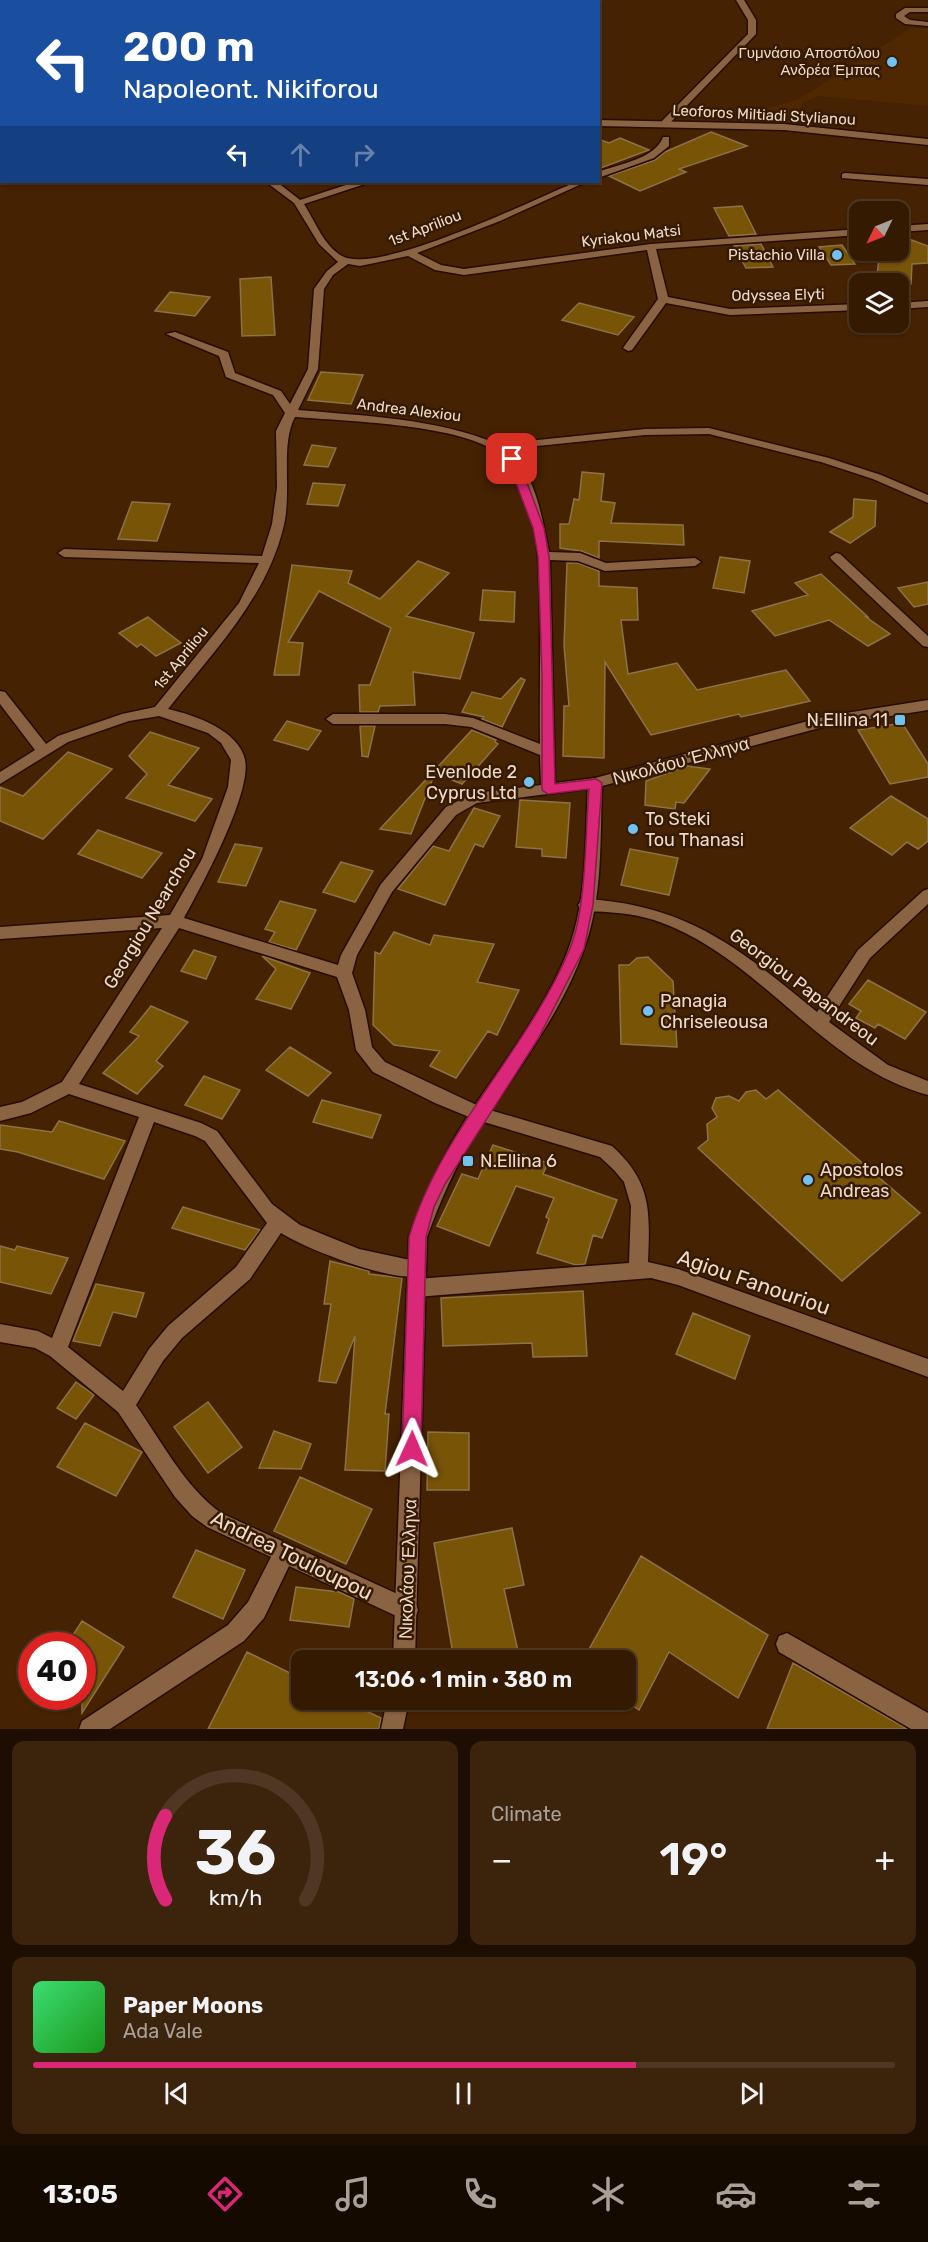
<!DOCTYPE html>
<html lang="en">
<head>
<meta charset="utf-8">
<style>
	:root { --surface:#341a01; --page:#3c230b; --text:#f1f3f6; --muted:#a9a199; --line:#4e3823; --accent:#db2777 }
	body { margin:0; font-family:Rubik,sans-serif; background:var(--page); color:var(--text); height:100vh; display:flex; flex-direction:column; font-size:22px; white-space:nowrap }
	* { box-sizing:border-box; margin:0 }
	p { font-size:20px; color:var(--muted) }
	.icon { flex:none; width:33px; height:33px; fill:none; stroke:currentColor; stroke-width:2; stroke-linecap:round; stroke-linejoin:round }
	.map { position:relative; height:1729px; overflow:hidden }
	.sheet { display:flex; flex-direction:column; gap:12px; padding:12px; background:#1d0e01; flex:1 }
	.sheet>* { flex:none }
	.guide { position:absolute; left:0px; top:0px; width:600px; height:183px; box-shadow:0 2px 4px #0004,0 0 0 2px var(--line); background:#1a4fa0; color:#fff; overflow:hidden }
	.needle { width:39px; rotate:227deg }
	.fabs { position:absolute; left:849px; top:201px; display:grid; gap:12px }
	.fabs a { display:grid; place-items:center; width:60px; height:60px; border-radius:12px; background:var(--surface); box-shadow:0 2px 4px #0004,0 0 0 2px var(--line); font-size:30px }
	.speed { position:absolute; left:18px; top:1632px; display:flex; gap:12px; font-size:30px; font-weight:700; text-align:center }
	.speed>* { display:grid; place-content:center; width:78px; height:78px; border-radius:50%; background:var(--surface); box-shadow:0 2px 4px #0004,0 0 0 2px var(--line); line-height:1 }
	.speed .limit { border:9px solid #d22; background:#fff; color:#111 }
	.pin { position:absolute; display:grid; place-items:center; width:51px; height:51px; color:#fff; margin:-26px; border-radius:12px; box-shadow:0 3px 9px #0006 }
	.me { position:absolute; width:66px; margin:-33px; rotate:1deg; stroke-linejoin:round; filter:drop-shadow(0 0 4px #0008) }
	.turn { display:flex; align-items:center; gap:21px; height:126px; padding:0 24px; font-size:27px }
	.turn .icon { width:78px; height:78px; stroke-width:2.5 }
	.turn b { display:block; font-size:42px; line-height:51px }
	.lanes { display:flex; align-items:center; height:57px; padding:0 24px; background:#0003; justify-content:center; gap:30px; direction:ltr }
	.lanes .off { opacity:.35 }
	.big { font-size:45px; font-weight:600; line-height:1.1 }
	.sheet .widget { flex:1; display:flex; flex-direction:column; justify-content:center; gap:9px; min-width:0; padding:0 21px; border-radius:12px; background:var(--page) }
	.sheet .dial { align-items:center; gap:0 }
	.dial svg { height:156px; overflow:visible; fill:none; stroke:var(--line); stroke-width:7; stroke-linecap:round; text-anchor:middle }
	.dial text { fill:var(--text); stroke:none }
	.song { display:flex; align-items:center; gap:18px }
	.cover { width:72px; height:72px; border-radius:9px; background:linear-gradient(135deg,hsl(140 70% 55%),hsl(120 70% 35%)) }
	.played { height:6px; border-radius:3px; background:linear-gradient(90deg,var(--accent) 70%,var(--line) 70%) }
	.keys { display:flex; justify-content:space-around; direction:ltr }
	.heat { display:flex; justify-content:space-between; align-items:center; font-size:33px; direction:ltr }
	.sheet .tiles { flex:1; display:grid; gap:12px; grid-template-columns:1fr 1fr }
	.widget:last-child { grid-column:span 2 }
	.trip { position:absolute; left:291px; top:1650px; width:345px; height:60px; border-radius:12px; background:var(--surface); box-shadow:0 2px 4px #0004,0 0 0 2px var(--line); font-weight:600; line-height:60px; text-align:center }
	.menu { display:flex; height:96px; justify-content:space-around; align-items:center; background:#150a00; color:var(--muted) }
	.menu .icon { width:42px; height:42px }
	.menu .active { color:var(--accent) }
	.menu b { font-size:27px; color:var(--text) }
	.map>svg:first-child { display:block }
	.built { fill:#4f2700 }
	.building { fill:#785407; stroke:#8c7246; stroke-width:1.5 }
	.lines { fill:none; stroke-linecap:round; stroke-linejoin:round }
	.minor-casing { stroke:#260d00; stroke-width:3 }
	.tertiary-casing { stroke:#260d00; stroke-width:3 }
	.secondary-casing { stroke:#260d00; stroke-width:3 }
	.minor { fill:#8a6343; fill-rule:evenodd }
	.tertiary { fill:#8a6343; fill-rule:evenodd }
	.secondary { fill:#8a6343; fill-rule:evenodd }
	.route { fill:#db2777; stroke:#8e194d; stroke-width:1.5 }
	.poi-dot { fill:#72c1f5; stroke:#351b03; stroke-width:2 }
	.labels { text-anchor:middle; dominant-baseline:central; stroke-width:5; stroke-linejoin:round; paint-order:stroke }
	.far-poi-label { font-size:15px; fill:#f0d9c8; stroke:#351b03; text-anchor:end }
	.far-street-label { font-size:15px; fill:#f0d9c8; stroke:#351b03 }
	.poi-label { font-size:18px; fill:#f0d9c8; stroke:#351b03; text-anchor:start }
	.street-label { font-size:18px; fill:#f0d9c8; stroke:#351b03 }
	.near-street-label { font-size:21px; fill:#f0d9c8; stroke:#351b03 }
</style>
</head>
<body>
<div class="map">
<svg width="928" height="1729" viewBox="0 0 928 1729">
	<rect width="100%" height="100%" fill="#452201"/>
	<path class="built" d="M911,28H928V106L817,96L803,103L790,124L731,120L799,99Z"/>
	<path class="building" d="M711,132L747,146L679,169L686,172L640,191L609,176L655,160L665,152Z
		M620,138L649,150L598,169V139L609,143Z
		M742,206L756,234L729,236L714,208Z
		M898,235L928,246V263L912,264L911,284H876L880,250H898Z
		M761,244L773,267L746,268L734,246Z
		M842,245L855,264L831,265L819,247Z
		M271,277L275,335L242,336L240,279Z
		M170,292L210,297L195,316L155,311Z
		M579,303L634,317L618,335L562,320Z
		M321,372L363,375L351,404L308,400Z
		M312,445L336,448L328,467L304,465Z
		M582,472L604,474L601,501L615,503L611,523L683,525L684,545L599,541V558L581,551L560,548V524H569L574,499L579,500Z
		M313,483L345,485L338,506L307,504Z
		M854,499L876,501L875,526L850,543L830,532L853,517Z
		M132,502L170,504L157,541L118,539Z
		M720,557L750,561L744,593L713,588Z
		M418,561L449,573L406,616L474,633L460,679L413,672L415,705L380,706L378,712H360L359,685H370L391,628L319,591L288,642L303,643L299,675H274L292,565L352,571L348,583L380,599Z
		M567,563H578L599,571V586L637,588L638,620H621L628,674L677,663L697,690L786,670L810,701L741,717L739,714L651,735L605,662L604,758L563,756L564,706H569L564,645Z
		M821,574L868,617H866L890,634L868,646L829,620L775,636L752,611L808,595L795,583Z
		M928,582V604L914,607L898,588Z
		M483,590L515,592L514,622L480,620Z
		M148,617L168,633L181,643L156,656L141,644L137,647L119,633Z
		M521,678L525,680L502,727L482,719L484,717L462,712L472,692L501,699Z
		M287,721L321,731L308,750L274,740Z
		M902,723L928,764V777L890,784L858,730Z
		M360,726H375L368,757L362,756Z
		M472,730L496,740L495,742L498,744L462,784L435,773L411,834L380,829Z
		M150,732L199,748L168,785L212,799L195,821L126,798L147,774L129,756Z
		M68,752L112,769L43,839L0,821V787L23,796Z
		M687,766L710,769L684,803L676,802L675,809L645,805L646,781Z
		M891,796L928,819V841L918,849L907,842L892,855L850,828Z
		M520,800L570,803L566,858L542,856V849L516,847Z
		M474,808L500,816L483,847L475,844L445,905L398,889L433,846L449,851Z
		M98,830L162,853L142,878L78,854Z
		M235,844L262,848L246,886L218,882Z
		M630,849L678,858L669,895L621,885Z
		M341,862L373,871L355,902L323,892Z
		M280,901L316,910L296,950L269,942L275,932L265,929Z
		M394,932L430,945L434,935L494,944L477,982L519,990L497,1035L488,1031L456,1078L430,1066L440,1051L394,1045L373,1025L375,952L380,954Z
		M194,950L216,957L206,979L181,971Z
		M262,956L310,973L291,1009L256,999L276,969Z
		M648,957L673,981L677,1047L621,1044L619,965H629L637,958Z
		M868,980L926,1012L905,1039L878,1024L875,1028L856,1018L861,1011L849,1004Z
		M151,1006L188,1022L156,1061L163,1066L137,1094L103,1073L139,1036L130,1032Z
		M290,1047L331,1073L308,1096L266,1070Z
		M204,1076L240,1090L222,1119L185,1105Z
		M756,1090L766,1099L778,1090L920,1213L842,1281L698,1148L708,1140L707,1124L717,1117L712,1108L716,1098L729,1096L739,1101L746,1092Z
		M322,1100L381,1115L372,1138L313,1122Z
		M59,1121L125,1141L104,1179L18,1152L0,1149V1125L52,1132Z
		M493,1145L548,1163L543,1174L617,1200L602,1238L593,1235L585,1264L576,1265L537,1253L549,1219L546,1217L554,1198L516,1186L489,1246L437,1226L462,1174L478,1179Z
		M183,1207L260,1230L245,1250L172,1228Z
		M0,1246L15,1250L17,1246L68,1258L51,1294L0,1282Z
		M330,1261L369,1271V1274L402,1278L385,1414H389L385,1471L345,1470L355,1336L336,1383L319,1381L331,1304H324Z
		M96,1284L144,1293L136,1317L113,1312L100,1346L73,1341Z
		M583,1291L587,1356L533,1357L532,1343L443,1346L441,1298Z
		M693,1313L750,1336L735,1379L676,1354Z
		M76,1382L94,1395L76,1419L57,1408Z
		M208,1402L242,1447L208,1473L174,1427Z
		M85,1423L142,1452L116,1496L57,1467Z
		M274,1431L311,1444L301,1469L259,1468Z
		M428,1432L469,1433V1490H427Z
		M300,1477L372,1509L346,1564L274,1531Z
		M512,1528L524,1585L504,1589L520,1660H454L434,1543Z
		M196,1550L245,1570L223,1619L173,1597Z
		M641,1556L768,1635L738,1698L669,1652L639,1710L626,1701V1660H583Z
		M296,1587L339,1592L354,1599L349,1627L290,1620Z
		M82,1621L124,1647L82,1713V1646H66Z
		M247,1652L302,1679V1700H343L381,1718L379,1729H208Z
		M793,1663L907,1729H767Z"/>
	<g class="lines">
		<g class="minor-casing">
			<path id="minor" d="M133,0H143L132,2Z
				M189,0H197L198,2H190Z
				M467,0H475V2H468Z
				M905,8H928V12H910L904,16L910,20L928,22V26L905,24L896,18V14Z
				M0,56H2V60H0Z
				M663,137H669V146L654,158L598,178V172C619,164 655,159 663,137Z
				M845,173L928,179V185L842,178V174Z
				M266,182H277L300,200L355,182H366L365,184L304,204C315,221 324,246 342,256C378,276 535,199 576,182H586L500,221L417,253L441,265L464,269L651,244L860,229V235L656,249L668,297L730,309L860,304V310L730,315L666,303L632,350L628,351L623,348L658,299L647,250L464,275L435,270L408,256L360,266L348,264L333,275L324,289L318,369L298,410C365,416 435,418 498,444L645,429L709,428L829,458L881,475L928,495V503L873,479L821,462L709,434L645,435L507,449C536,473 542,518 549,552L580,553L606,563L695,558L701,562L695,566L605,571L578,561L550,560L555,783L595,778L602,783L595,788L477,803L456,815L392,892L357,955L352,973L365,1010L372,1047L385,1062L483,1108L612,1146C652,1182 650,1212 648,1262L678,1269L928,1359V1377L678,1285L651,1278L416,1297L409,1294L407,1288L409,1282L416,1279L629,1263L631,1206L624,1182L614,1170L600,1157L474,1119L435,1103L373,1072L356,1050L349,1010L337,977L179,928L79,1084L201,1123L217,1131L272,1204L300,1225L359,1249L424,1263L426,1269L424,1275C397,1285 306,1249 281,1233L250,1279L182,1338L163,1361L136,1405C162,1442 184,1486 221,1513L415,1602L418,1610L415,1618L407,1621L289,1566L264,1618L244,1641L110,1729H79L82,1721L228,1625L248,1602L271,1557L207,1527L192,1516L175,1497L118,1412L50,1356L35,1348L0,1342V1324L38,1331L52,1338L139,1117L69,1094L31,1113L0,1121V1107L22,1102L62,1082L162,928L0,939V927L170,915L202,859L228,787L231,760L221,743L208,733L159,716L129,721L68,742L0,784V772L35,750L0,704V691L5,692L46,744L58,736L122,714L155,707L239,603L259,563L64,557L58,553L64,549L262,556L272,524L277,487L276,431L285,413L273,395L226,377L219,356L166,334L175,332L228,352L235,373L281,391L290,404L308,369L314,289L327,271L338,262L319,244L294,203ZM295,417C344,421 455,424 495,451C521,469 536,527 538,558C542,620 539,682 540,744L473,718L445,714H333L326,719L333,724H445L471,727L540,755L541,785L474,793L446,807L381,884L341,955L338,965L184,918C201,887 252,793 245,760C239,730 194,715 168,709C213,652 267,598 284,525C292,490 280,445 295,417ZM154,1122L195,1136L205,1141L267,1223L236,1267L168,1326L149,1349L123,1391L68,1347Z
				M928,224V230L898,232V226Z
				M928,301V307L898,309V303Z
				M836,553L840,554L928,636V647L923,646L832,560L830,557Z
				M928,889V904L870,958L829,1022L888,1065L928,1081V1095C820,1066 760,955 654,920C632,913 609,912 586,911L581,909L578,905L581,901L586,899C689,905 741,950 817,1012L858,950L923,891Z
				M787,1633L928,1713V1729H911L779,1652L776,1644L779,1636Z"/>
		</g>
		<g class="tertiary-casing">
			<path id="tertiary" d="M736,0H744L756,20V34L668,125H662V121L748,34V20Z
				M928,700V710L827,726L602,786C600,840 603,898 584,949C561,1015 515,1072 478,1130C456,1164 441,1199 427,1237L415,1660H393L409,1237C424,1196 441,1159 464,1122C500,1066 544,1013 568,950C588,898 585,838 588,783L595,778L827,716Z
				M387,1700H409L403,1729H381Z"/>
		</g>
		<g class="secondary-casing">
			<path id="secondary" d="M0,103H2V107H0Z
				M598,120L784,124L928,139V145L784,130L598,126Z"/>
		</g>
		<use href="#minor" class="minor"/>
		<use href="#tertiary" class="tertiary"/>
		<use href="#secondary" class="secondary"/>
	</g>
	<path class="route" d="M509,457L518,459L544,528L549,556L555,784L596,779L602,783L593,905L584,949L538,1039L445,1184L434,1207L426,1237L421,1449L418,1456L412,1458L405,1456L402,1449L409,1237C440,1131 526,1052 569,951C587,909 585,835 589,789L548,794L542,790V676L538,556L533,528L507,459Z"/>
	<g class="poi-dot">
		<circle cx="892" cy="62" r="6"/>
		<circle cx="837" cy="255" r="6"/>
		<rect x="894" y="714" width="12" height="12" rx="3"/>
		<circle cx="529" cy="782" r="6"/>
		<circle cx="633" cy="829" r="6"/>
		<circle cx="648" cy="1011" r="6"/>
		<rect x="462" y="1155" width="12" height="12" rx="3"/>
		<circle cx="808" cy="1180" r="6"/>
	</g>
	<g class="labels">
		<g class="far-poi-label">
			<text x="880" y="53">Γυμνάσιο Αποστόλου<tspan x="880" dy="17">Ανδρέα Έμπας</tspan></text>
			<text x="825" y="255">Pistachio Villa</text>
		</g>
		<g class="far-street-label">
			<text transform="translate(764 115) rotate(3)">Leoforos Miltiadi Stylianou</text>
			<text transform="translate(425 228) rotate(-21)">1st Apriliou</text>
			<text transform="translate(631 236) rotate(-7)">Kyriakou Matsi</text>
			<text transform="translate(778 295) rotate(-1)">Odyssea Elyti</text>
			<text transform="translate(409 410) rotate(7)">Andrea Alexiou</text>
			<text transform="translate(181 658) rotate(-51)">1st Apriliou</text>
		</g>
		<g class="poi-label">
			<text x="888" y="720" text-anchor="end">N.Ellina 11</text>
			<text x="517" y="772" text-anchor="end">Evenlode 2<tspan x="517" dy="21">Cyprus Ltd</tspan></text>
			<text x="645" y="819">To Steki<tspan x="645" dy="21">Tou Thanasi</tspan></text>
			<text x="660" y="1001">Panagia<tspan x="660" dy="21">Chriseleousa</tspan></text>
			<text x="480" y="1161">N.Ellina 6</text>
			<text x="820" y="1170">Apostolos<tspan x="820" dy="21">Andreas</tspan></text>
		</g>
		<g class="street-label">
			<text transform="translate(681 761) rotate(-15)">Νικολάου Έλληνα</text>
			<text transform="translate(150 918) rotate(-59)">Georgiou Nearchou</text>
			<text transform="translate(804 987) rotate(37)">Georgiou Papandreou</text>
			<text transform="translate(408 1569) rotate(-88)">Νικολάου Έλληνα</text>
		</g>
		<g class="near-street-label">
			<text transform="translate(754 1282) rotate(19)">Agiou Fanouriou</text>
			<text transform="translate(292 1555) rotate(26)">Andrea Touloupou</text>
		</g>
	</g>
</svg>
<div class="fabs">
<a><svg class="needle" viewBox="-14 -14 28 28"><path d="M0-13l5 13h-10z" fill="#e53935"/><path d="M0 13l5-13h-10z" fill="#a9a199"/></svg></a>
<a><svg class="icon" aria-label="layers" viewBox="0 0 24 24"><path d="M12 4l9 5-9 5-9-5zM3 14l9 5 9-5"/></svg></a>
</div>
<div class="speed"><div class="limit">40</div></div>
<div class="pin" style="left:512px;top:459px;background:#d93025"><svg class="icon" aria-label="arrive" viewBox="0 0 24 24"><path d="M6 21V4h12l-3 4 3 4H6"/></svg></div>
<svg class="me" style="left:412px;top:1449px" viewBox="-20 -20 40 40"><path d="M0-17L14 15 0 8-14 15z" fill="#db2777" stroke="#fff" stroke-width="4"/></svg>
<div class="trip">13:06 · 1 min · 380 m</div>
<div class="guide">
<div class="turn"><svg class="icon" aria-label="left" viewBox="0 0 24 24"><path d="M17 20v-9H6M10 6l-5 5 5 5"/></svg><div><b>200 m</b>Napoleont. Nikiforou</div></div>
<div class="lanes"><svg class="icon" aria-label="left" viewBox="0 0 24 24"><path d="M17 20v-9H6M10 6l-5 5 5 5"/></svg><svg class="icon off" aria-label="ahead" viewBox="0 0 24 24"><path d="M12 20V5M6 11l6-6 6 6"/></svg><svg class="icon off" aria-label="right" viewBox="0 0 24 24"><path d="M7 20v-9h11M14 6l5 5-5 5"/></svg></div>
</div>
</div>
<section class="sheet">
<div class="tiles">
<div class="widget dial"><svg viewBox="0 0 100 80">
<path d="M14 69A42 42 0 1 1 86 69"/>
<path d="M14 69A42 42 0 0 1 14 26" stroke="#db2777"/>
<text x="50" y="56" font-size="32" font-weight="700">36</text>
<text x="50" y="72" font-size="11">km/h</text>
</svg></div>
<div class="widget"><p>Climate</p>
<div class="heat"><a>−</a><b class="big">19°</b><a>+</a></div>
</div>
<div class="widget">
<div class="song"><i class="cover"></i><div><b>Paper Moons</b><p>Ada Vale</p></div></div>
<div class="played"></div>
<div class="keys"><svg class="icon" aria-label="previous" viewBox="0 0 24 24"><path d="M18 5L8 12l10 7zM5 5v14"/></svg><svg class="icon" aria-label="pause" viewBox="0 0 24 24"><path d="M8 5v14M16 5v14"/></svg><svg class="icon" aria-label="next" viewBox="0 0 24 24"><path d="M6 5l10 7-10 7zM19 5v14"/></svg></div>
</div>
</div>
</section>
<nav class="menu">
<b>13:05</b>
<svg class="icon active" aria-label="directions" viewBox="0 0 24 24"><path d="M12 3l9 9-9 9-9-9zM9 14v-3h6M13 9l2 2-2 2"/></svg>
<svg class="icon" aria-label="music" viewBox="0 0 24 24"><path d="M9 18V5l10-2v13"/><circle cx="6" cy="18" r="3"/><circle cx="16" cy="16" r="3"/></svg>
<svg class="icon" aria-label="phone" viewBox="0 0 24 24"><path d="M5 4h4l2 5-3 2q2 4 5 5l2-3 5 2v4C11 20 4 13 5 4z"/></svg>
<svg class="icon" aria-label="climate" viewBox="0 0 24 24"><path d="M12 3v18M4 7l16 10M4 17L20 7"/></svg>
<svg class="icon" aria-label="car" viewBox="0 0 24 24"><path d="M5 17H2v-5l4-1 3-4h7l3 4 3 1v5h-3M9 17h6M6 11h13"/><circle cx="7" cy="17" r="2"/><circle cx="17" cy="17" r="2"/></svg>
<svg class="icon" aria-label="filters" viewBox="0 0 24 24"><path d="M4 7h16M4 17h16"/><circle cx="9" cy="7" r="2"/><circle cx="15" cy="17" r="2"/></svg>
</nav>
</body>
</html>
